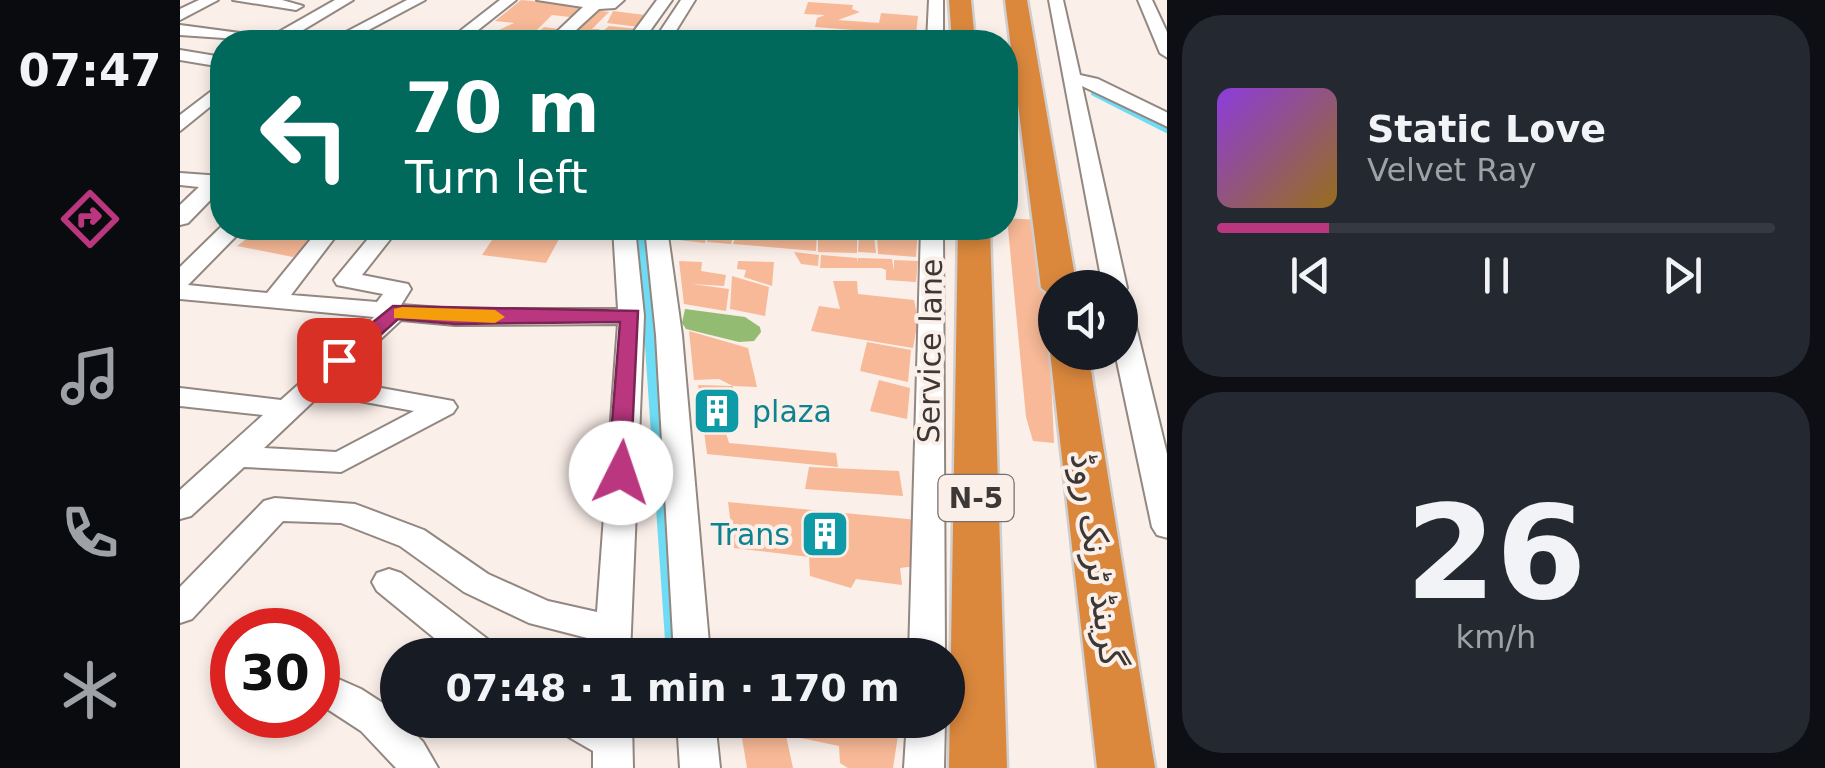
<!DOCTYPE html>
<html lang="en">
<head>
<meta charset="utf-8">
<style>
	:root { --surface:#171b24; --page:#242831; --text:#f1f3f6; --muted:#9ea1a6; --line:#363941; --accent:#ba377f }
	body { margin:0; font-family:"DejaVu Sans",Cairo,sans-serif; background:var(--page); color:var(--text); height:100vh; display:flex; flex-direction:column; font-size:38px; white-space:nowrap }
	* { box-sizing:border-box; margin:0 }
	p { font-size:32px; color:var(--muted) }
	.icon { flex:none; width:55px; height:55px; fill:none; stroke:currentColor; stroke-width:2; stroke-linecap:round; stroke-linejoin:round }
	.map { position:relative; flex:1; overflow:hidden }
	.details { display:flex; flex-direction:column; gap:15px; padding:15px; background:#0d0f14; width:658px }
	.details>* { flex:none }
	.hud { position:absolute; left:30px; top:30px; width:808px; height:210px; border-radius:40px; box-shadow:0 5px 15px #0003; background:#00695c; color:#fff; overflow:hidden }
	.controls { position:absolute; left:858px; top:270px; display:grid; gap:20px }
	.controls a { display:grid; place-items:center; width:100px; height:100px; border-radius:50%; background:var(--surface); box-shadow:0 5px 15px #0003; font-size:50px }
	.speed { position:absolute; left:30px; top:608px; display:flex; gap:20px; font-size:50px; font-weight:700; text-align:center }
	.speed>* { display:grid; place-content:center; width:130px; height:130px; border-radius:50%; background:var(--surface); box-shadow:0 5px 15px #0003; line-height:1 }
	.speed .limit { border:15px solid #d22; background:#fff; color:#111 }
	.pin { position:absolute; display:grid; place-items:center; width:85px; height:85px; color:#fff; margin:-42px; border-radius:20px; box-shadow:0 5px 15px #0006 }
	.me { position:absolute; width:110px; margin:-55px; rotate:4deg; stroke-linejoin:round; filter:drop-shadow(0 0 8px #0008) }
	.turn { display:flex; align-items:center; gap:35px; height:210px; padding:0 30px; font-size:45px }
	.turn .icon { width:130px; height:130px; stroke-width:2.5 }
	.turn b { display:block; font-size:70px; line-height:85px }
	.details .widget { flex:1; display:flex; flex-direction:column; justify-content:center; gap:15px; min-width:0; padding:0 35px; border-radius:40px; background:var(--page) }
	.details .dial { align-items:center; gap:0 }
	.dial b { font-size:130px; line-height:1 }
	.song { display:flex; align-items:center; gap:30px }
	.cover { width:120px; height:120px; border-radius:15px; background:linear-gradient(135deg,hsl(270 70% 55%),hsl(40 70% 35%)) }
	.played { height:10px; border-radius:5px; background:linear-gradient(90deg,var(--accent) 20%,var(--line) 20%) }
	.keys { display:flex; justify-content:space-around; direction:ltr }
	.trip { position:absolute; left:200px; top:638px; width:585px; height:100px; border-radius:50px; background:var(--surface); box-shadow:0 5px 15px #0003; font-weight:800; line-height:100px; text-align:center }
	main { display:flex; flex:1; min-height:0 }
	.menu { display:flex; flex-direction:column; width:180px; justify-content:space-around; align-items:center; background:#090b0e; color:var(--muted) }
	.menu .icon { width:70px; height:70px }
	.menu .selected { color:var(--accent) }
	.menu b { font-size:45px; color:var(--text) }
	.map>svg:first-child { display:block }
	.forest { fill:#94bb72 }
	.water { fill:#6ddcf4 }
	.lines { fill:none; stroke-linecap:round; stroke-linejoin:round }
	.canal { fill:#6ddcf4; fill-rule:evenodd }
	.building { fill:#f7b997 }
	.minor-casing { stroke:#928781; stroke-width:4 }
	.highway-casing { stroke:#d0cfcf; stroke-width:5 }
	.minor { fill:#fff; fill-rule:evenodd }
	.highway { fill:#db883d; fill-rule:evenodd }
	.route { fill:#ba377f; stroke:#792453; stroke-width:2.5 }
	.slow { fill:#f59e0b }
	.labels { text-anchor:middle; dominant-baseline:central; stroke-width:8; stroke-linejoin:round; paint-order:stroke }
	.shield { fill:#fbefe9; stroke:#766f6b; stroke-width:2.5 }
	.shield-label { font-size:28px; font-weight:bold; fill:#3d3835 }
	.street-label { font-size:30px; fill:#3d3835; stroke:#fbefe9 }
	.culture-label { font-size:30px; fill:#0d838f; stroke:#fbefe9; text-anchor:start }
	.near-street-label { font-size:35px; fill:#3d3835; stroke:#fbefe9 }
</style>
</head>
<body>
<main>
<nav class="menu">
<b>07:47</b>
<svg class="icon selected" aria-label="directions" viewBox="0 0 24 24"><path d="M12 3l9 9-9 9-9-9zM9 14v-3h6M13 9l2 2-2 2"/></svg>
<svg class="icon" aria-label="music" viewBox="0 0 24 24"><path d="M9 18V5l10-2v13"/><circle cx="6" cy="18" r="3"/><circle cx="16" cy="16" r="3"/></svg>
<svg class="icon" aria-label="phone" viewBox="0 0 24 24"><path d="M5 4h4l2 5-3 2q2 4 5 5l2-3 5 2v4C11 20 4 13 5 4z"/></svg>
<svg class="icon" aria-label="climate" viewBox="0 0 24 24"><path d="M12 3v18M4 7l16 10M4 17L20 7"/></svg>
</nav>
<div class="map">
<svg width="988" height="768" viewBox="0 0 988 768">
	<rect width="100%" height="100%" fill="#fbefe9"/>
	<path class="forest" d="M505,309L565,317L580,327L581,332L574,341L559,342L506,329L502,323Z"/>
	<path class="water" d="M457,228H473L518,655H486Z"/>
	<g class="lines">
		<path class="canal" d="M911,89H923L988,122V134L911,95Z"/>
	</g>
	<path class="building" d="M341,0L386,4L405,7L399,18L372,15L351,36L319,30L334,23L315,21Z
		M628,2L673,5L672,9L680,12L658,20L699,23L701,13L738,16L736,35L635,27L637,18L645,15L624,14Z
		M414,10L429,12L412,29H420L412,37L385,34Z
		M433,11L465,15L461,20H466L460,27L427,23Z
		M429,26L458,29L453,35L442,34L439,41L414,38Z
		M364,27L387,30L372,42H345Z
		M315,33L347,37L340,42H303Z
		M827,218L856,220L865,291L875,292V306L868,308L874,443L853,441L846,417Z
		M81,228H150L113,257L57,246Z
		M320,228H385L366,263L302,255Z
		M498,228H528L525,243L499,240Z
		M530,228H555L551,244L527,242Z
		M557,228H637L636,251L553,244L555,238L567,239L570,235L556,233Z
		M638,228H738L736,257L698,254L697,234Z
		M638,232L677,236V253L638,252Z
		M679,234L694,236L696,253L678,252Z
		M614,252L639,255L638,266L621,264Z
		M641,255L677,258V262L678,258L712,259L714,271V260L738,261L736,282L706,280V270L701,268H640Z
		M499,261L522,262L521,271L546,275L544,286L512,284L549,289L546,311L504,304Z
		M558,261L594,262L592,286L564,277L566,270L557,269Z
		M552,276L589,287L585,316L550,309Z
		M653,281H677L678,294L734,300L738,320L733,348L631,331L639,306L660,309Z
		M509,331L568,348L577,387L553,386L555,427L544,426L549,443L656,453L658,467L527,454L518,385L553,386L539,379L514,380Z
		M687,342L731,350L728,382L680,371Z
		M699,380L730,388L727,419L690,411Z
		M629,467L719,471L723,496L625,489Z
		M548,502L738,520L736,566L720,568L722,585L676,579L671,588L630,576L629,557L554,548Z
		M693,640L736,644V655H691Z
		M559,720L604,726L613,768H567Z
		M616,720L719,729L713,768H668L660,763L659,746L616,737Z"/>
	<g class="lines">
		<g class="minor-casing">
			<path id="minor" d="M19,0H38L0,20V9Z
				M53,0H102L123,6L116,10Z
				M155,0H173L103,42L0,35V25L90,37Z
				M227,0H245L166,42H147Z
				M320,0H336L283,42H266Z
				M357,0H444L435,8L419,9L383,42H366L403,7Z
				M477,0H492L462,42H446Z
				M501,0H515L489,42H473Z
				M749,0H763V42H747Z
				M869,0H883L900,75L918,79L988,113V127L902,86L947,288L944,293L940,294V288H923Z
				M958,0H972L988,34V58L980,53Z
				M0,50L42,57V67L0,60Z
				M42,83V97L0,131V115Z
				M0,173L42,176V188L8,223L0,225V205L19,187L0,185Z
				M42,226L64,228L8,285L87,293L140,228H162L111,295L197,302L203,294L157,285L154,280L197,228H219L182,275L228,284L231,289L221,305L275,309H438L433,228H455L464,316L450,655H414L415,640L349,623L284,592L220,546L161,523L103,521L12,619L0,623V587L84,501L95,498L175,504L244,530L308,574L368,601L417,612L438,324L275,325L221,320L157,380L273,401L277,407L273,413L161,472L64,467L11,516L0,519V490L83,415L0,406V388L101,400L194,317L0,299V267ZM141,394L234,411L156,452L84,448Z
				M465,228H487L502,335L530,655H494L476,335Z
				M741,228H763L765,655H729Z
				M940,306L953,314L988,458V538L977,535L972,527L935,352H940Z
				M209,569L221,573L314,644L319,655H275L197,591L192,582L197,573Z
				M138,670L181,689L209,707L243,742L258,768H216L181,731L138,703Z
				M375,720H452L453,768H413V751L380,732Z
				M497,720H535L540,768H500Z
				M727,720H765L764,768H724Z"/>
		</g>
		<g class="highway-casing">
			<path id="highway" d="M769,0H791L795,42H772Z
				M825,0H847L897,288H875V298L861,288Z
				M778,228H810L827,768H769Z
				M875,344V352H908L975,768H917L870,352Z"/>
		</g>
		<use href="#minor" class="minor"/>
		<use href="#highway" class="highway"/>
	</g>
	<path class="route" d="M213,306L458,311L450,479H432L428,473L440,322L275,324L218,319L167,365H151V356Z"/>
	<path class="slow" d="M222,307L315,310L325,317L315,323L214,318V309Z"/>
	<defs>
		<g id="building-square" transform="scale(2.5)"><rect x="-9" y="-9" width="18" height="18" rx="4" fill="#0f9aa8" stroke="#fbefe9"/><path d="M-4-6H4V6H1V3H-1V6H-4ZM-2.5-4.3h1.7v1.8h-1.7ZM.8-4.3h1.7v1.8H.8ZM-2.5-1h1.7V.8h-1.7ZM.8-1h1.7V.8H.8Z" fill="#fff"/></g>
	</defs>
	<g fill-rule="evenodd">
		<use href="#building-square" x="537" y="411"/>
		<use href="#building-square" x="645" y="534"/>
	</g>
	<g class="labels">
		<rect class="shield" x="758.5" y="475" width="75" height="46" rx="8"/>
		<g class="shield-label">
			<text x="796" y="498">N-5</text>
		</g>
		<g class="street-label">
			<text transform="translate(750 351) rotate(-89)">Service lane</text>
		</g>
		<g class="culture-label">
			<text x="572" y="411">plaza</text>
			<text x="610" y="534" text-anchor="end">Trans</text>
		</g>
		<g class="near-street-label">
			<text transform="translate(918 560) rotate(82)">گرینڈ ٹرنک روڈ</text>
		</g>
	</g>
</svg>
<div class="controls">
<a><svg class="icon" aria-label="sound" viewBox="0 0 24 24"><path d="M4 9h4l5-4v14l-5-4H4zM17 9q2 3 0 6"/></svg></a>
</div>
<div class="speed"><div class="limit">30</div></div>
<div class="pin" style="left:159px;top:360px;background:#d93025"><svg class="icon" aria-label="arrive" viewBox="0 0 24 24"><path d="M6 21V4h12l-3 4 3 4H6"/></svg></div>
<svg class="me" style="left:441px;top:473px" viewBox="-20 -20 40 40"><circle r="19" fill="#fff"/><path d="M0-13L10 11 0 6-10 11z" fill="#ba377f"/></svg>
<div class="trip">07:48 · 1 min · 170 m</div>
<div class="hud">
<div class="turn"><svg class="icon" aria-label="left" viewBox="0 0 24 24"><path d="M17 20v-9H6M10 6l-5 5 5 5"/></svg><div><b>70 m</b>Turn left</div></div>
</div>
</div>
<section class="details">
<div class="widget">
<div class="song"><i class="cover"></i><div><b>Static Love</b><p>Velvet Ray</p></div></div>
<div class="played"></div>
<div class="keys"><svg class="icon" aria-label="previous" viewBox="0 0 24 24"><path d="M18 5L8 12l10 7zM5 5v14"/></svg><svg class="icon" aria-label="pause" viewBox="0 0 24 24"><path d="M8 5v14M16 5v14"/></svg><svg class="icon" aria-label="next" viewBox="0 0 24 24"><path d="M6 5l10 7-10 7zM19 5v14"/></svg></div>
</div>
<div class="widget dial"><b>26</b><p>km/h</p></div>
</section>
</main>
</body>
</html>
